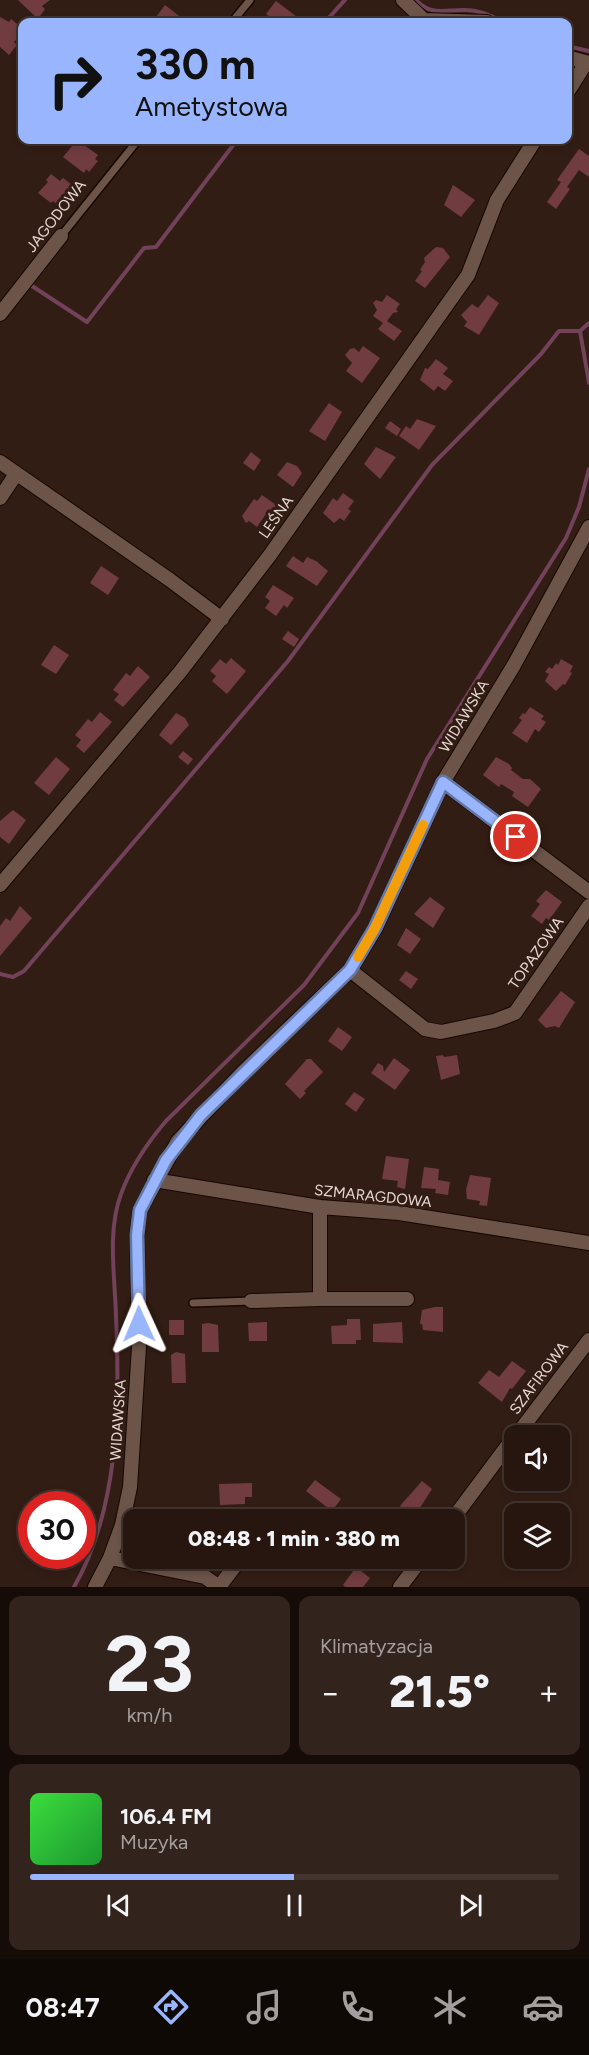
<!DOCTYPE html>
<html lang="pl">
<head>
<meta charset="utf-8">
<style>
	:root { --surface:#26160f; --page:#32231d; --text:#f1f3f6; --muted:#a49f9e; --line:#42352f; --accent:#99b5fd }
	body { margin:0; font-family:Figtree,sans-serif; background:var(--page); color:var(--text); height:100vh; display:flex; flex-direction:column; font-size:22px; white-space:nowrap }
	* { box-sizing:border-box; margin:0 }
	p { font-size:20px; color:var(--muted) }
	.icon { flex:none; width:33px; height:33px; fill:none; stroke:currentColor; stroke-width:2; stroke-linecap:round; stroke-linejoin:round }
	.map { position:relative; height:1587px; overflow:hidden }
	.details { display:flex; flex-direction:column; gap:9px; padding:9px; background:#150c08; flex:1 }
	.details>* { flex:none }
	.hud { position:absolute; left:18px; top:18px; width:554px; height:126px; border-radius:12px; box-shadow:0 3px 9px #0003,0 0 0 2px var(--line); background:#99b5fd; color:#111; overflow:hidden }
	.fabs { position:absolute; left:504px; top:1425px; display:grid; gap:12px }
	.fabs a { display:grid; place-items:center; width:66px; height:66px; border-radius:12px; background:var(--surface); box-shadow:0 3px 9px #0003,0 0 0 2px var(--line); font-size:30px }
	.speed { position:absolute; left:18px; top:1491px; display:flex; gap:12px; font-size:30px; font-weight:700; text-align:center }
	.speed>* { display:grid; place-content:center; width:78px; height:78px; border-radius:50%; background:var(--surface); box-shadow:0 3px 9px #0003,0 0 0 2px var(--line); line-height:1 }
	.speed .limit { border:9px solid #d22; background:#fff; color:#111 }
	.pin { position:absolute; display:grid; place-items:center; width:51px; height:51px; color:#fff; margin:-26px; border:3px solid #fff; border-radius:50%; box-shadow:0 2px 6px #0007 }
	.me { position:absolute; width:66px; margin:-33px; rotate:359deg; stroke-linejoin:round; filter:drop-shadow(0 0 4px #0008) }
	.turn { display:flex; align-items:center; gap:21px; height:126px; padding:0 18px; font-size:27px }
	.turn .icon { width:78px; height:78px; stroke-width:2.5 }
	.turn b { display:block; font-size:42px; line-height:51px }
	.big { font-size:45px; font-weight:800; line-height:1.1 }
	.details .widget { flex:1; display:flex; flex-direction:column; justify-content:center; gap:9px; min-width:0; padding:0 21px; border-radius:12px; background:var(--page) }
	.details .dial { align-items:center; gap:0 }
	.dial b { font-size:78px; line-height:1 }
	.song { display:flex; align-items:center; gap:18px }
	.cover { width:72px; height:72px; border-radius:9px; background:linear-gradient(135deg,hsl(120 70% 55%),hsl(130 70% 35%)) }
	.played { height:6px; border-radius:3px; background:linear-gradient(90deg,var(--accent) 50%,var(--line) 50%) }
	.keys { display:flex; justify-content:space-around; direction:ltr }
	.heat { display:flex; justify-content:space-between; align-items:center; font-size:33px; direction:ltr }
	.details .tiles { flex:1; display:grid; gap:9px; grid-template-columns:1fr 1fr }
	.widget:last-child { grid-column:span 2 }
	.trip { position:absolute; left:123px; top:1509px; width:342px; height:60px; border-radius:12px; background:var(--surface); box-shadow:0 3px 9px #0003,0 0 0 2px var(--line); font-weight:800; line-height:60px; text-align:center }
	.tabs { display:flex; height:96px; justify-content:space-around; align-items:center; background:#0f0906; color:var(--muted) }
	.tabs .icon { width:42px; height:42px }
	.tabs .selected { color:var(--accent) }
	.tabs b { font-size:27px; color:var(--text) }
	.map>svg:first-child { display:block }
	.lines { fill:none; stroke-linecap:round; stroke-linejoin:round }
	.stream { stroke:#714259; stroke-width:4 }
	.building { fill:#703c40 }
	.lane-casing { stroke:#190702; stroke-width:10 }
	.street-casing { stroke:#190702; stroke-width:16 }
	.lane { stroke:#6c5449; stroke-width:7 }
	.street { stroke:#6c5449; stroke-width:14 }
	.route-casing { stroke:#6376a4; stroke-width:15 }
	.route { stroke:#99b5fd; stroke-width:10 }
	.slow { stroke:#f59e0b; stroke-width:10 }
	.labels { text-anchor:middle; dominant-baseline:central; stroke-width:6; stroke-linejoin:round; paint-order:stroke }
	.street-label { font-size:15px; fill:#e7d8d2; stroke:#321d14 }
</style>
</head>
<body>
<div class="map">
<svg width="589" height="1587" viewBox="0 0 589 1587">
	<rect width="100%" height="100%" fill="#321d14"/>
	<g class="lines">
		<path class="stream" d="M416,0C431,17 447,9 466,10C480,10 492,17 504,22
			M325,22L345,0
			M567,46L589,51
			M32,286L87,322L144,248L156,247L237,140
			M589,323L580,331L589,383
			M0,974L13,977L24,971L288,661L432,465L541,354L559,331H580
			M74,1587C119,1509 120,1404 116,1316C115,1276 107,1232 121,1194C131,1167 148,1142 166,1121L304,985L358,913L427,759L566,538L579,507L589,469"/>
	</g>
	<path class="building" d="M18,0H50L42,6L45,9L38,19Z
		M276,1L297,17L292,22H277L266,14Z
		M165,5L187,22H162L156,17Z
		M0,17L9,22L11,19L22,28V34L14,42L17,45L9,55L0,47Z
		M77,140L98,155L95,159L98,161L89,172L86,169L84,173L63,157Z
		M579,149L589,156V177L579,170L567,187L570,189L556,209L547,202L561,182L557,180Z
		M51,174L60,181L63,178L76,188L68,198L65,196L59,206L53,201L51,203L38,193L48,182L46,180Z
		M453,185L475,200L461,217L444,205Z
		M436,247L443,248L450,257L425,288L415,281L422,271L420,270L425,262L424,258Z
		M387,295L400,304L396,309L398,312L393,313L387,321L402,331L394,341L378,329L383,323L373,316L377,310L373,303L376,300L382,302Z
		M488,295L499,303L479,335L464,326L467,322L461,315L472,304L478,308Z
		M363,346L380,358L362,383L346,371L352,363L345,355L350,349L354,348L359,352Z
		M436,359L448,368L443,374L453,381L445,391L438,386L434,391L420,380L425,368L428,369Z
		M329,403L342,412L325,441L309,431Z
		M417,419L436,426L419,450L399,436L406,426L410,429Z
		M390,421L401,429L397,436L385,428Z
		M376,447L396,457L380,479L364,464Z
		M251,452L261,460L254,471L243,463Z
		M287,462L297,466L302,473L293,487L277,475Z
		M343,493L354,501L348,509L351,511L344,521L340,518L334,523L323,513L333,498L337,501Z
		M262,495L279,507L273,514L268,511L257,527L249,521L246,523L242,516L254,499L257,501Z
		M293,556L303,563L307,557L316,561L328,571L317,586L286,566Z
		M101,566L119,578L108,595L90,583Z
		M273,585L294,598L287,608L284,605L276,616L265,608L270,601L265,597Z
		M288,631L299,639L294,647L282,639Z
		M54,645L69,655L56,674L41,665Z
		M231,658L246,671L227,694L212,681L216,676L210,671L220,659L226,664Z
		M561,659L573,666L570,672L572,673L565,685L563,684L556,691L545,681L549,674L545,672L549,667L552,669L556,663L558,665Z
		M138,666L150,677L123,707L114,700L119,694L113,690L126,673L130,676Z
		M530,707L544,716L541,719L546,722L539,732L535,729L527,743L512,733L522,720L519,718L523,713L525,714Z
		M100,712L112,722L84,753L76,746L81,740L75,735L88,719L92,722Z
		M176,713L185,718L189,725L171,745L159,735Z
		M183,751L193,759L188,765L178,757Z
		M56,757L70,769L49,795L34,783Z
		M496,757L509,764L512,768L511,770L523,779H530L541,789L528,807L512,796L514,792L501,784L499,787L483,775Z
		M13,810L26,820L9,844L0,837V821Z
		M546,890L562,902L549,920L546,918L542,924L531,916L540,904L536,901Z
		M430,897L445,908L433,928L414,914Z
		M20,906L32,918L0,956V926L6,918L10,921Z
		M406,928L421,939L410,954L397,945Z
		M406,971L418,979L411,989L399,980Z
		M561,991L575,1002L559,1028L555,1026L546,1028L538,1020Z
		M338,1027L352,1037L342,1051L328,1041Z
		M443,1055L444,1057L457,1055L460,1074L441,1080L436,1056Z
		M394,1058L410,1070L395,1090L371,1073L378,1063L383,1066L384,1072Z
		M307,1059H311L323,1072L304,1091L306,1093L300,1099L285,1084Z
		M354,1092L365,1099L356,1112L345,1104Z
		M386,1156L409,1159L405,1189L397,1187L398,1181L382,1179Z
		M424,1167L439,1169L438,1180L450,1182L448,1195L435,1193L436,1189L421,1188Z
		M470,1175L491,1178L487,1206L479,1205L480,1201L467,1199L466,1190Z
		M435,1307H443V1332L423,1330L422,1324H420L422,1310Z
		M347,1319H360L361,1340H356V1344H332L331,1326L347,1325Z
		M169,1320H184V1335H169Z
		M267,1322V1341H249L248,1323Z
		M402,1322L403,1343L373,1342V1324Z
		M208,1323L218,1325L219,1352H202V1324Z
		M176,1352L185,1354L186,1383H172L171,1355Z
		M512,1361L526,1371L512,1389L510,1388L502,1402L478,1383L489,1370L499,1377Z
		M315,1480L341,1499L332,1511L306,1491Z
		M422,1481L432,1489L414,1517L400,1506Z
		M252,1483V1497H245V1504L220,1505L219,1484Z
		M159,1511L176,1514L175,1520H157Z
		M356,1567L370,1578L363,1587H345L343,1585Z"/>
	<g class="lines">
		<g class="lane-casing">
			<path id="lane" d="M232,22L250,0
				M61,236L138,140
				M193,1303L251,1301"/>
		</g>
		<g class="street-casing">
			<path id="street" d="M403,0L424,20L487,22
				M567,57L589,63
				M567,93L586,63
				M0,314L61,236
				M0,462L170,580L222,619
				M0,498L16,474
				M443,782L589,892
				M0,885L180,672L270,555L468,275L497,200L535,140
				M350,970L425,1029L441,1032L494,1021L515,1013L589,906
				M154,1180L320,1207L399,1213L589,1243
				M320,1299H407
				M251,1301L320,1299V1207
				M516,1436L589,1340
				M271,1520V1518
				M452,1520L514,1437
				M110,1558L205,1577L219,1587L241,1558
				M95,1587L110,1558L122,1525L130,1487L139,1347L137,1235L140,1210L178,1141L243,1072L350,970L375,929L443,782L514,665L589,527
				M400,1587L422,1558"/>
		</g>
		<use href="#lane" class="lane"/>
		<use href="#street" class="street"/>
	</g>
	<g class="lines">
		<g class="route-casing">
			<path id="route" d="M139,1324L137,1235L140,1210L166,1160L201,1115L350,970L375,928L443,782L516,837"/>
		</g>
		<use href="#route" class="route"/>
		<path class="slow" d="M358,957L375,928L423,825"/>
	</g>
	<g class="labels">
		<g class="street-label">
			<text transform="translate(56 216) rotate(-52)">JAGODOWA</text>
			<text transform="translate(276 517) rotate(-55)">LEŚNA</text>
			<text transform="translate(464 716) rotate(-59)">WIDAWSKA</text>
			<text transform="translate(536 953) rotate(-55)">TOPAZOWA</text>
			<text transform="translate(373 1196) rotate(6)">SZMARAGDOWA</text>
			<text transform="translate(539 1378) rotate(-53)">SZAFIROWA</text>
			<text transform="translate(118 1420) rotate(-86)">WIDAWSKA</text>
		</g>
	</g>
</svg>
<div class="fabs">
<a><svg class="icon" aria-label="sound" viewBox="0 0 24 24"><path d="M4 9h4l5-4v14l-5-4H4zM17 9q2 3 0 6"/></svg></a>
<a><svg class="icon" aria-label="layers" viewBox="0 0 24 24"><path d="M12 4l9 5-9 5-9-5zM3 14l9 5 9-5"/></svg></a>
</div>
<div class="speed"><div class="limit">30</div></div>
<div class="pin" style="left:516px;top:837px;background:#d93025"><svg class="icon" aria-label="arrive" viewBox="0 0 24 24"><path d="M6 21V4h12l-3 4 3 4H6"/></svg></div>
<svg class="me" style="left:139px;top:1324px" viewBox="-20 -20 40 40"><path d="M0-17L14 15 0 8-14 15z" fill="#99b5fd" stroke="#fff" stroke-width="4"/></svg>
<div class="trip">08:48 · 1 min · 380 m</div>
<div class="hud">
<div class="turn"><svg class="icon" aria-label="right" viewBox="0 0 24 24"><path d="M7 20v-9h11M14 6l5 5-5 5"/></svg><div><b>330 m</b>Ametystowa</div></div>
</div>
</div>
<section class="details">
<div class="tiles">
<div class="widget dial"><b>23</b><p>km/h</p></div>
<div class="widget"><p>Klimatyzacja</p>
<div class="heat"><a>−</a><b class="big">21.5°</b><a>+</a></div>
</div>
<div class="widget">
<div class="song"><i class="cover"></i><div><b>106.4 FM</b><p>Muzyka</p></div></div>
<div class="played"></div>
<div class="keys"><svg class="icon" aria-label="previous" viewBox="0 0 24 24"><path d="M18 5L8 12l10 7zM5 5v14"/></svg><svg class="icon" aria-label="pause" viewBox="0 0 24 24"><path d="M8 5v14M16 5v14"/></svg><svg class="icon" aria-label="next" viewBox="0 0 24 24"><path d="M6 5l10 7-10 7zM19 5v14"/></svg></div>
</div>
</div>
</section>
<nav class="tabs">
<b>08:47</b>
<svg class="icon selected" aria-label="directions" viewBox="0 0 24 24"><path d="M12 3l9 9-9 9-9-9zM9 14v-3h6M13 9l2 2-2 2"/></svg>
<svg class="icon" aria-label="music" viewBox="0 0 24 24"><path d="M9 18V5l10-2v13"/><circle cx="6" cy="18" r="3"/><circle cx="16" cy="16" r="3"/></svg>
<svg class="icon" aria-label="phone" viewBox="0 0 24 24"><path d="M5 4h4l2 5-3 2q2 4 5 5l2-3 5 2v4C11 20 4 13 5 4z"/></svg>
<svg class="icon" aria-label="climate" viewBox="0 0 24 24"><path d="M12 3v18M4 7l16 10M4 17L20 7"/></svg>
<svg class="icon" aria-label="car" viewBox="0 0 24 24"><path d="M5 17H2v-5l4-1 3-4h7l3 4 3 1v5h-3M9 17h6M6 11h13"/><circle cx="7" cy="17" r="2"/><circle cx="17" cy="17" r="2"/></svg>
</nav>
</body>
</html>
